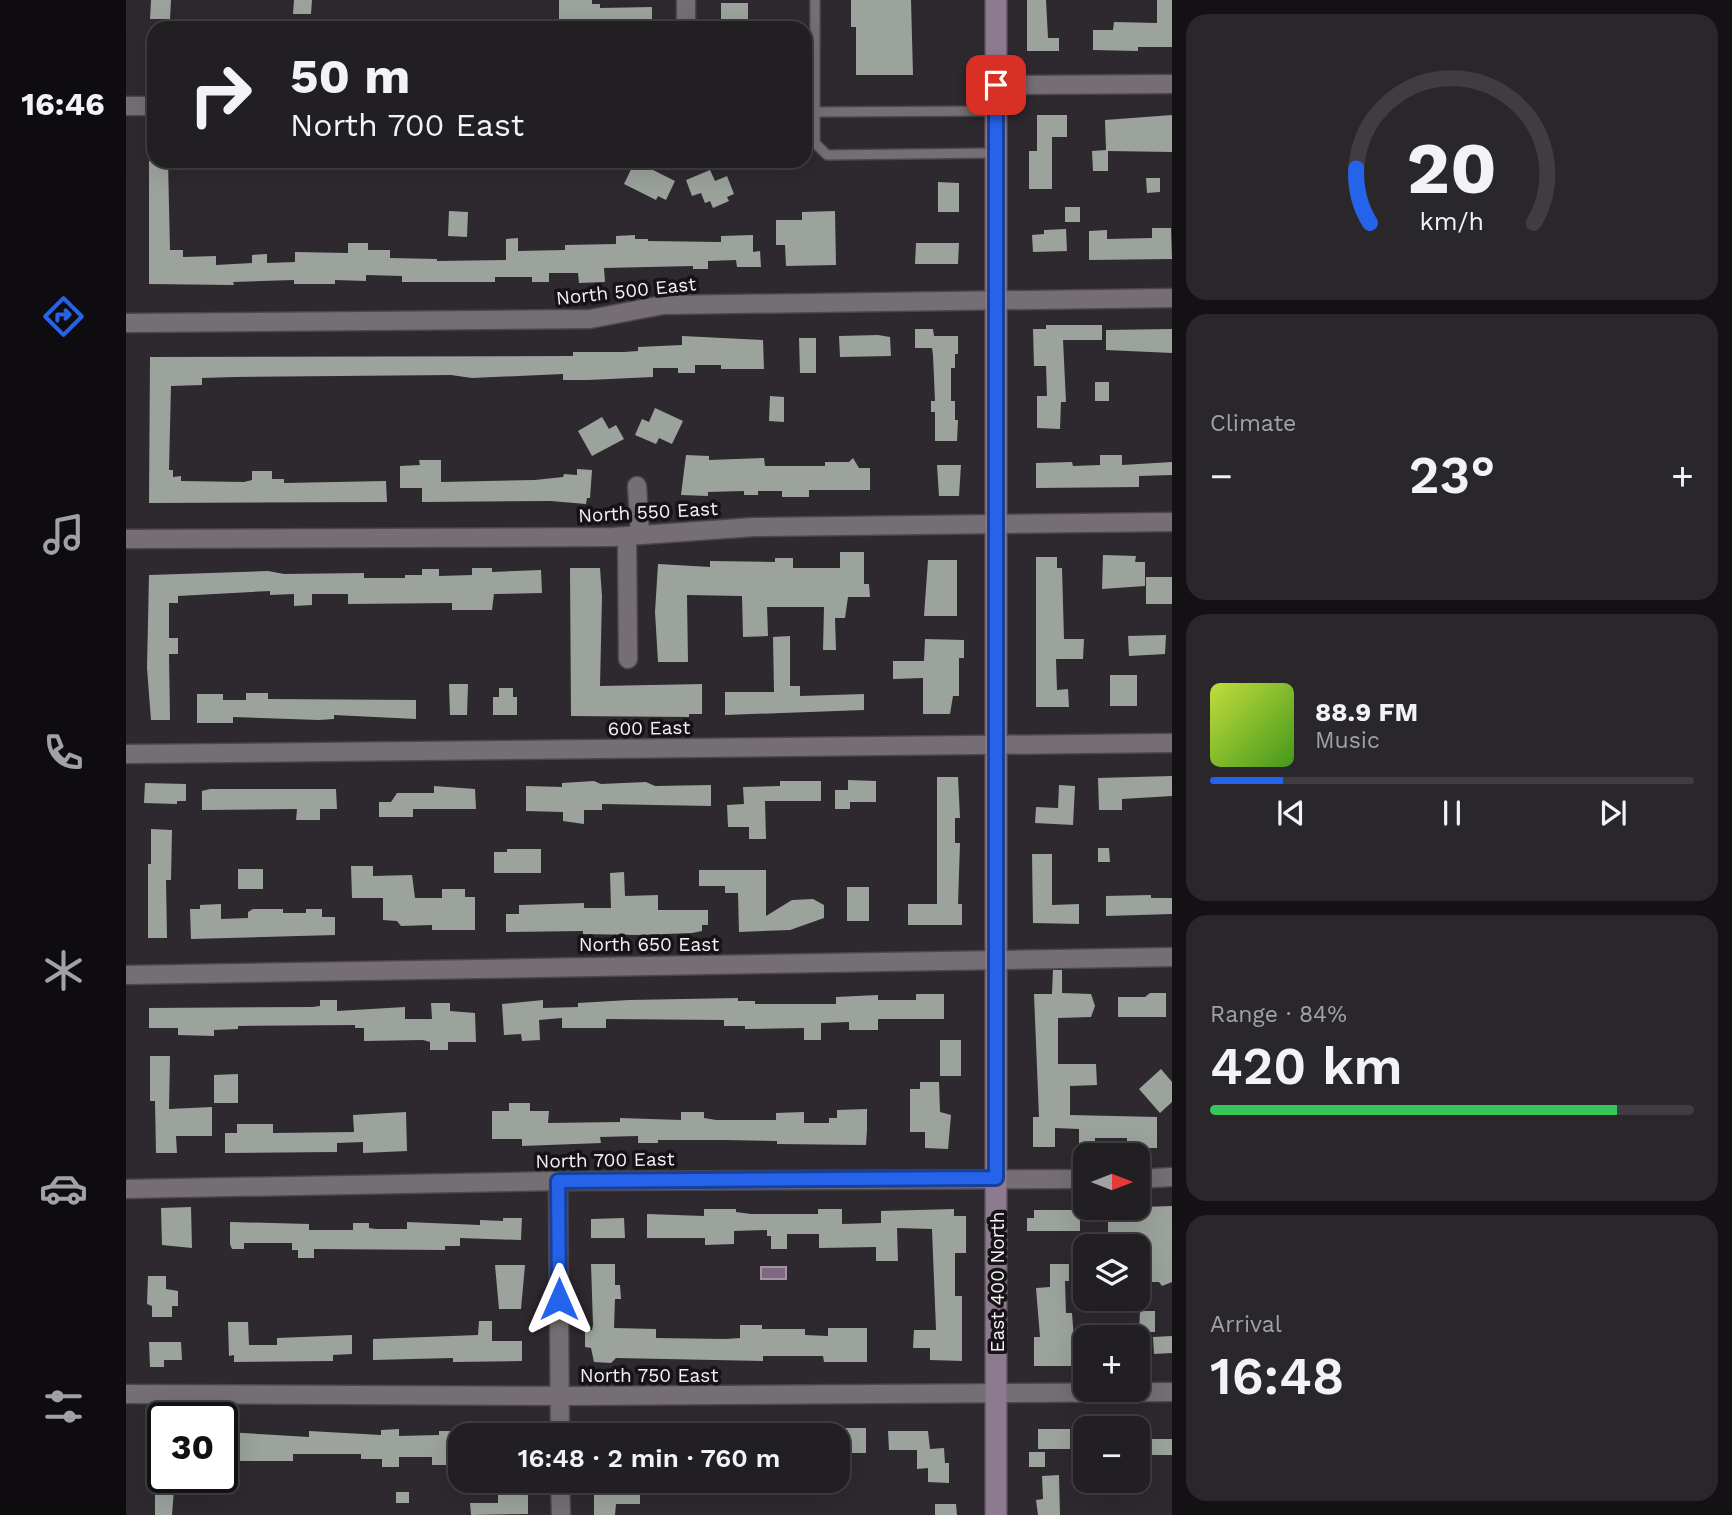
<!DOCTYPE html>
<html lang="en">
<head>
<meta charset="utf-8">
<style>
	:root { --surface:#221f23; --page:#2a272b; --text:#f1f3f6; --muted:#a2a2a6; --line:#3f3d41; --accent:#2563eb }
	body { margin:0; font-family:"Work Sans",sans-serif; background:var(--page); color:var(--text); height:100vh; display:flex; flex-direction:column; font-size:26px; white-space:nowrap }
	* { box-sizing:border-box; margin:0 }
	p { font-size:23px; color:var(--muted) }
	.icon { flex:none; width:38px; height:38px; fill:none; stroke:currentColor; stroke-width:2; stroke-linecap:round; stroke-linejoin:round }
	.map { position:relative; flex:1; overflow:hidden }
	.drawer { display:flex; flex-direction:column; gap:14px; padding:14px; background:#131113; width:560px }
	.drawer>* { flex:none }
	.guide { position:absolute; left:21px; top:21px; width:665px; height:147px; border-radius:21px; box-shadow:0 7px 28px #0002,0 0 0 2px var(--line); background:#221f23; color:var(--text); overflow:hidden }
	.needle { width:46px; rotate:90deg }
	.fabs { position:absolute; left:947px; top:1143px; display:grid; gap:14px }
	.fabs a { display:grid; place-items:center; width:77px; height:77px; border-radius:14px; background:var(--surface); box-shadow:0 7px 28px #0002,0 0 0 2px var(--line); font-size:35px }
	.speed { position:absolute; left:21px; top:1402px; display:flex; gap:14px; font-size:35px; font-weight:700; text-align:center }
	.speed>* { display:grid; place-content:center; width:91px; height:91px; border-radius:50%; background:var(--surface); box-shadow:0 7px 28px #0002,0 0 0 2px var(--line); line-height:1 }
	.speed .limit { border:4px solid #111; border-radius:10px; background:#fff; color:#111 }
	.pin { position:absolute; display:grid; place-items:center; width:60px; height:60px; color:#fff; margin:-30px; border-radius:14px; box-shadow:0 4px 10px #0006 }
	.me { position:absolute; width:77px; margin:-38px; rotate:0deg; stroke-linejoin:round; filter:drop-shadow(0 0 5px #0008) }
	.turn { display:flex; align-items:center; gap:24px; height:147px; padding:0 28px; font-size:32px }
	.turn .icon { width:91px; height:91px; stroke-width:2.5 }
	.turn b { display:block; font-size:49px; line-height:60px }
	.big { font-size:52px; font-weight:600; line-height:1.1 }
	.drawer .tile { flex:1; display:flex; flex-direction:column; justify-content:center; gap:10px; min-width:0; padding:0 24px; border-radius:21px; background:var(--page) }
	.drawer .dial { align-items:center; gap:0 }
	.dial svg { height:182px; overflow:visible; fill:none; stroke:var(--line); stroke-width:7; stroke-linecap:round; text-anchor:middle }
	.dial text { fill:var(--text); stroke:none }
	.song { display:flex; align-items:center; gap:21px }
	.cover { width:84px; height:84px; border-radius:10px; background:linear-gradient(135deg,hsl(70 70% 55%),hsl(100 70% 35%)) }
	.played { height:7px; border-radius:4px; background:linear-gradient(90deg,var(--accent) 15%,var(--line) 15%) }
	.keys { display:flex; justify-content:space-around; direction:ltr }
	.heat { display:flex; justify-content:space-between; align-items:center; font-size:38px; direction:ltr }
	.charge { height:10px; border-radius:5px; background:linear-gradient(90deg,#34c759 84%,var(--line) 0) }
	.trip { position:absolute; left:322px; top:1423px; width:402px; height:70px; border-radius:21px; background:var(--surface); box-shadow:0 7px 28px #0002,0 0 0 2px var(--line); font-weight:600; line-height:70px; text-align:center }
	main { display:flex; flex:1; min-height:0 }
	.tab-bar { display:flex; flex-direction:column; width:126px; justify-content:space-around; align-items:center; background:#0e0c0e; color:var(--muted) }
	.tab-bar .icon { width:49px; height:49px }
	.tab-bar .current { color:var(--accent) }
	.tab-bar b { font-size:32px; color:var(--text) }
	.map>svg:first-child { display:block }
	.water { fill:#806883; stroke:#a391a5; stroke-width:2 }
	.building { fill:#9ca39d }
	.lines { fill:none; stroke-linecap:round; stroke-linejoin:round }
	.lane-casing { stroke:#4b474c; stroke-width:12 }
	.street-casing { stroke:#4b474c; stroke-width:21 }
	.secondary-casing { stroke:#4b474c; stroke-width:24 }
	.lane { stroke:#756f75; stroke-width:9 }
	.street { stroke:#756f75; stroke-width:18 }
	.secondary { stroke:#8e7a8f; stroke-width:21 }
	.route-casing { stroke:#184099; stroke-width:18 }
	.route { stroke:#2563eb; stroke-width:12 }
	.labels { text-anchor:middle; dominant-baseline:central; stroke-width:7; stroke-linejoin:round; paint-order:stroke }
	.street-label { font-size:19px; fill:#f4f0f4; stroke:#151315 }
</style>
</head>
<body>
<main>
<nav class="tab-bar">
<b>16:46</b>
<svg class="icon current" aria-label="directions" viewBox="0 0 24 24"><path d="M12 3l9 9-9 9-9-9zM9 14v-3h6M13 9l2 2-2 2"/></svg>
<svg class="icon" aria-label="music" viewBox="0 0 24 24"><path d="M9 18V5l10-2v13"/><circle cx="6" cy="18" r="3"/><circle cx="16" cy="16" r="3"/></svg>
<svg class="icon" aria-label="phone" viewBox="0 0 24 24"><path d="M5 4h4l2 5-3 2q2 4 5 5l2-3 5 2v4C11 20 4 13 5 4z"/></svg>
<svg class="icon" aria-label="climate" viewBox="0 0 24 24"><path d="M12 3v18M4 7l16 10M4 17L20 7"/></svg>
<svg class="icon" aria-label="car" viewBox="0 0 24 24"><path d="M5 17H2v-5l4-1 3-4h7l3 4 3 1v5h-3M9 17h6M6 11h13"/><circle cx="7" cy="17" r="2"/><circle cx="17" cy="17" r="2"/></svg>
<svg class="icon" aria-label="filters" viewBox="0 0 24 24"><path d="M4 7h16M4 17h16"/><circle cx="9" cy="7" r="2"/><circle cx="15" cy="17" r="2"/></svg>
</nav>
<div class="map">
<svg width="1046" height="1515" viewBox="0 0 1046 1515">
	<rect width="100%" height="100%" fill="#2e292f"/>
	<path class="water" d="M635,1267H660V1279H635Z"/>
	<path class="building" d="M25,0H45L44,19H24Z
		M168,0H186L185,14H167Z
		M433,0H466V4H474V8L526,7V28H433Z
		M725,0H785L787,75H730V27H725Z
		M901,0H920L922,38H933V51H901Z
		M1031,0H1046V47H1012V51L967,50V30H987L988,22L1031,23Z
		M595,3H622V28H595Z
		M911,115H941V137H926V189H903V151H911Z
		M1046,115V152L982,151V171H967L966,151L980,150L979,120Z
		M23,161H42L44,250H57V257L90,256V265L126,263V255L141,254V263L169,262V252L222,253V243H242V250H264V258L311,259V261L380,260V239L392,238V251L439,250V245L490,244V236L509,235V239H522V241L595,242V236L627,235V252L634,251L635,267H611L610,260L582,261V269H567V266L478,268L479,282L453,283L452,273H423V282H406V277H369V282H276V276L240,275V281L209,280V284H168V280L107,282L108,285L23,284Z
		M509,161L549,181L540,200L532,196L530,200L498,184Z
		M584,170L589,181L601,176L608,194L601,197L603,201L587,208L584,201L579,203L575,193L566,196L560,180Z
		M1020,178H1034V192L1021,193Z
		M812,182L833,183V212H812Z
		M939,207H954V222H939Z
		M323,211L342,212L341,237L322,236Z
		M709,211L710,265L660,266L659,245H650V220H676V212Z
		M1026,228H1045L1046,259L963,260V231L981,230V239L1026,238Z
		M940,229L941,251L907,252L906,235L918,234V230Z
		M790,243H833L832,264H789Z
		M920,325H976V340H937L940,402H935L934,429L911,428V396H921L920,366H908L907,329H920Z
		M789,329H807L808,336H832V354H829V368H825V401H829V420H832L831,441H809V412H805V401H809L807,355L806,348H789Z
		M1046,329V353L980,350V330Z
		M752,335L764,337L765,356L714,357L713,336Z
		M556,336L637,340L638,369H595V365H569V373H552V368H527V377L462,380H437V374L346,378L325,375L108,377L76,378V385L45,386L43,470H47V477L55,476V481L118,482L126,480V471H146V479H158V483L260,481L261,502L23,503L24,357L447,356V352H498L512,351V347L556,345Z
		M673,338H690V373H674Z
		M969,382H983V401H969Z
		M644,396L658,397V422L643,421Z
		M529,408L557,421L546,444L533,438L530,444L509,435L516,419L523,422Z
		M476,417L483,429L490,425L498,439L466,456L452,431Z
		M560,455L583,456V460L638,458L639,466H699V462H723L727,458L733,468H744V490H683V497H656V491H632V495H618V491L582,492V496L555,495Z
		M974,455H996V465L1046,462V475L1013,476V487L910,488V463L946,462L947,466L974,465Z
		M293,460H315V482L409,480L437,477L438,474L451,475V469L466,470L464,498H461L460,504L425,501L296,502V488H274V466L294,465Z
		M811,465H835L833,496H813Z
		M714,552H738V584H743L744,597H722L719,618H709L710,650H697L698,607H641L642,636L617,637L616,596L561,595L562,662H532L529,612L532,564L584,567V561L649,562V558H667V568H714Z
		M977,555L1010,556L1009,562H1019V586L976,589Z
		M910,557H931V568H936L938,639H958L957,659H930L931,690L942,689L943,707H910Z
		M802,560H831V616H798Z
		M346,568H366V572L415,570L416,593L368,594L366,610H326V603L222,604V594H186V605L168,606V594L144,595V591L52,596V603H43V638H52V654H43L44,720H25L21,668L23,575L142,571L158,574L238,573V578H279V575H296V569H313V576L346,575Z
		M444,568H474L476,596L474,686L576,684V714H563V717L445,716Z
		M1020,577H1046V604H1020Z
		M1040,635L1039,654L1003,656L1002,636Z
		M664,636V686H674V696L738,694V710L599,715V692H648L647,637Z
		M799,639L838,640V658H833V696H827L824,714H797V678L767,679V661H798Z
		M984,675H1011V706H984Z
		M323,684H342L341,715H324Z
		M373,688H387V697H391V715H367V697H373Z
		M120,693H142V699L290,700V719L208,715V719L193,720L107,717V723H71V694H97V700H120Z
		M1046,776V796L996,799V810H973L972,778Z
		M811,777H832L834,818H829V843H834L832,904H836V925H782V904H811Z
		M722,780L750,781V802H724V809H709V790H722Z
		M468,781L475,784L520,782L529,786L585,785V806L476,804V810H458V824L437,821V812L400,811V786L436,787V783Z
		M654,781H695V801H639L640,839H623V827H602L601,805L618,804L617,787L654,786Z
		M19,783L60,784V801H51V804L18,803Z
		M933,785L949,786L947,825L909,823L910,807L932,808Z
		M308,786L349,789L350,809H287V817H253V802H265L271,793H308Z
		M84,789H210L211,809H194V820H170L171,809L76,810V791Z
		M25,829L46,830L45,880H40L41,938H22V864H25Z
		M972,848H983L984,862H972Z
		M381,849H415V873H368V852H381Z
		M906,854H926V905L953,904V924L907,923Z
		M225,866H247V876L286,875L289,898H316V889H339V897H349V930H306V925L275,926L271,921L257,920V898H226Z
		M112,869H137V889H112Z
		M573,870H640V916L666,900L687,899L698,905V918L664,930L613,932L612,893H599V886H573Z
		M498,872L499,896L532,895V910H582V925H576V931L566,933L513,935L457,934V931L380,932V914H393V905L458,903V908H485L484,873Z
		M721,887H743V921H721Z
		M1025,895V898H1046V914L980,916V896Z
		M95,904V919L122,918V912L127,909H157V913H180V909H196V917H209V935L65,939L64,909H74V905Z
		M927,970H936V993L965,994L969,1006L965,1017L932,1018V1064H970L971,1085L944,1086V1115L1031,1117V1148H1001V1138H969V1144H953V1129L929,1128V1147H907V1117H913L908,994H926Z
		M1024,993H1040V1017H992V997H1019Z
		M790,994H818V1019H752V1030H723V1022L695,1023V1040H678V1028L619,1029V1026H598V1020L480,1019V1028H436V1018L413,1020L414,1040L396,1041L395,1034L378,1035L376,1004L417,1000V1008L452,1007V1003L503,1000L612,998V1001H629V1004H710V997L752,995V1000H790Z
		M194,1000H211V1011L279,1007V1019H306L305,1003H324V1011L349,1013L350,1042H322V1050H304V1042L297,1040L238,1041V1028H229V1025L112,1026V1029L88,1030V1036L52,1035V1028H23V1008L186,1007L194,1006Z
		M814,1040H835V1076H814Z
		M24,1056H44L43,1109L86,1107V1136H50L51,1153H30L29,1101H24Z
		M1035,1069L1046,1082V1102L1034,1113L1013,1089Z
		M112,1074V1103H88V1075Z
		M794,1082H813L814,1112L825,1115L822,1149L799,1148V1132H784V1089H794Z
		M383,1103H404V1111H423L422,1123L494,1122V1118L555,1120V1112H578V1118L590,1120H650V1113L678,1112V1123H703V1118H711V1110L741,1109V1129L740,1145L651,1144V1141L599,1140H532V1143H512V1136L474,1137L475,1143L396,1146V1139H366V1111H383Z
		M280,1112L281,1151L237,1153V1142L211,1143V1152L99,1153V1133H111V1124H147V1133L228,1132L227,1115Z
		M1046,1206V1282L1036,1286L1033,1282H1019V1236H982V1208Z
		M65,1207L66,1248L36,1245L35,1208Z
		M578,1209H610V1212L625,1214H692V1209H716V1224L755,1223V1211L828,1209V1216H840V1253H829V1296H836V1361L804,1360V1348H787L788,1330H810L806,1229L771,1228L772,1261H750V1247L693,1248V1234H661V1249H645V1236H641V1230L608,1231V1244L579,1245V1238H521V1214L578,1216Z
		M908,1210H954V1231H901V1218H908Z
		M377,1218H396L395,1240L334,1238V1246H319V1250L188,1249V1258H172V1250H166V1243H118V1249H106L104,1244V1222L183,1224V1230H227V1223H243V1228L250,1229H281V1222L354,1225V1220L377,1221Z
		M498,1218L499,1238H465V1219Z
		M465,1264H489V1285H494L495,1299H489L488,1328L530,1329V1338L600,1339L614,1338V1325H636V1329H679V1335L702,1336V1328H741V1362H698L697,1356H637V1361L490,1358L485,1363L468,1362L465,1348L459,1347V1330H466L467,1325Z
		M924,1264H943V1281H939L940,1313H946L950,1366H908V1337H914L910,1288L924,1287Z
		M369,1265H399L395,1309H373Z
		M22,1276H40V1289L52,1291V1306H46V1317H26V1306L21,1304Z
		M1014,1311H1029V1332H1013Z
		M353,1321H366V1341H396V1361L327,1362V1358L247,1360V1339L352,1335Z
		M102,1322H122L123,1345H151V1338L226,1335V1354L207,1355V1361L108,1362V1355L103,1356Z
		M1046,1336V1353L1028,1354L1027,1337Z
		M23,1342H55L56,1360H38V1367H24Z
		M712,1428H740V1453H712Z
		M26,1429H37V1453L23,1454Z
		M273,1429V1436L313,1435V1431H328V1457H321V1465H306V1457H273V1467H256V1459H235V1454H167V1461H101V1453H96V1435H101V1432L183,1437V1431L255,1435V1430Z
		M912,1429H944V1449H912Z
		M762,1431H802L804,1449L818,1448L819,1463H823V1483L802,1482V1468L791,1469V1450H763Z
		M1026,1439H1046V1455H1026Z
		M903,1452H919V1467H903Z
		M933,1475L934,1515H912L910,1500L917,1499L916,1476Z
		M29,1477H49L46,1515H29Z
		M372,1480H396L402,1496V1514L345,1515L344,1503H372Z
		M468,1482H514V1504H490L489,1515H468Z
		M270,1492H283V1503H270Z
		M809,1504H830L831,1515H809Z"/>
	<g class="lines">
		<g class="lane-casing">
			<path id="lane" d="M689,0V143L701,155L868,153
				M689,112L869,111"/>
		</g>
		<g class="street-casing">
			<path id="street" d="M560,0V28
				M870,85L1046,84
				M0,106H28
				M0,323L464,319L537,305L1046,298
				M511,486L514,535
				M501,536L502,659
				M0,539L487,537L628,527L1046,522
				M0,754L1046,743
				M0,975L1046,957
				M1012,1179L1046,1177
				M432,1181L434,1435
				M0,1189L432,1181L959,1179
				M0,1394L446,1396L1046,1392
				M434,1480L435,1515"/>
		</g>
		<g class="secondary-casing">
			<path id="secondary" d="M870,0V1515"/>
		</g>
		<use href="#lane" class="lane"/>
		<use href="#street" class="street"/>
		<use href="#secondary" class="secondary"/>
	</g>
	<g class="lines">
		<g class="route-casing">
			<path id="route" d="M433,1299L432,1181L870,1178V85"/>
		</g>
		<use href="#route" class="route"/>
	</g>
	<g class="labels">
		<g class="street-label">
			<text transform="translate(500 291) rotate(-6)">North 500 East</text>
			<text transform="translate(522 512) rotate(-3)">North 550 East</text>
			<text transform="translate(523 728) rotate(-1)">600 East</text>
			<text x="523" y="944">North 650 East</text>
			<text transform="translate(479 1160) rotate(-1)">North 700 East</text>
			<text transform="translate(871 1282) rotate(-90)">East 400 North</text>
			<text x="523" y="1375">North 750 East</text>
		</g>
	</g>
</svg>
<div class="fabs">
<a><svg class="needle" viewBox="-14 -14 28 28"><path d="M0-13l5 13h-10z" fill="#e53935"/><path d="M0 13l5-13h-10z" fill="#a2a2a6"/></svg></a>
<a><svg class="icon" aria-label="layers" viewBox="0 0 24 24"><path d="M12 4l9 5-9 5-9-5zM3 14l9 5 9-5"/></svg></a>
<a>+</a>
<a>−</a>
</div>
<div class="speed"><div class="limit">30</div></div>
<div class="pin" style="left:870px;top:85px;background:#d93025"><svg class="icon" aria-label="arrive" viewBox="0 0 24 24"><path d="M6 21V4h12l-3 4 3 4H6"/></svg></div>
<svg class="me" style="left:433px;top:1299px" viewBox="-20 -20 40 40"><path d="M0-17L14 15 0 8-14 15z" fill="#2563eb" stroke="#fff" stroke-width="4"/></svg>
<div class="trip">16:48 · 2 min · 760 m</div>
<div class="guide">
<div class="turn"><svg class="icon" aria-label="right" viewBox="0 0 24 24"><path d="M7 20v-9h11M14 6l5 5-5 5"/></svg><div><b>50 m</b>North 700 East</div></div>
</div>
</div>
<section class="drawer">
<div class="tile dial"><svg viewBox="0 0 100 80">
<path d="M14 69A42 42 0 1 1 86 69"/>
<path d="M14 69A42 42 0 0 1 8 45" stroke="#2563eb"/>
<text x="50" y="56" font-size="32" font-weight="700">20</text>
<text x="50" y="72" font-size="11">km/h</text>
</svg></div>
<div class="tile"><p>Climate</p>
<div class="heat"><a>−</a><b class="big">23°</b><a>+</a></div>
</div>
<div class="tile">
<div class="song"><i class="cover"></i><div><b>88.9 FM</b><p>Music</p></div></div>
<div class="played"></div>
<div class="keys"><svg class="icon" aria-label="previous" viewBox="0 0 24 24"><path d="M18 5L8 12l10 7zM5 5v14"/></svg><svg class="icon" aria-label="pause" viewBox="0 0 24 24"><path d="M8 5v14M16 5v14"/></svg><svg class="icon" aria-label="next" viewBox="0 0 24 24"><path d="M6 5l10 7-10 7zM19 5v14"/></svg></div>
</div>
<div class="tile"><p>Range · 84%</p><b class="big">420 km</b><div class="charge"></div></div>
<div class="tile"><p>Arrival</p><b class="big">16:48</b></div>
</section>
</main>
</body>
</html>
